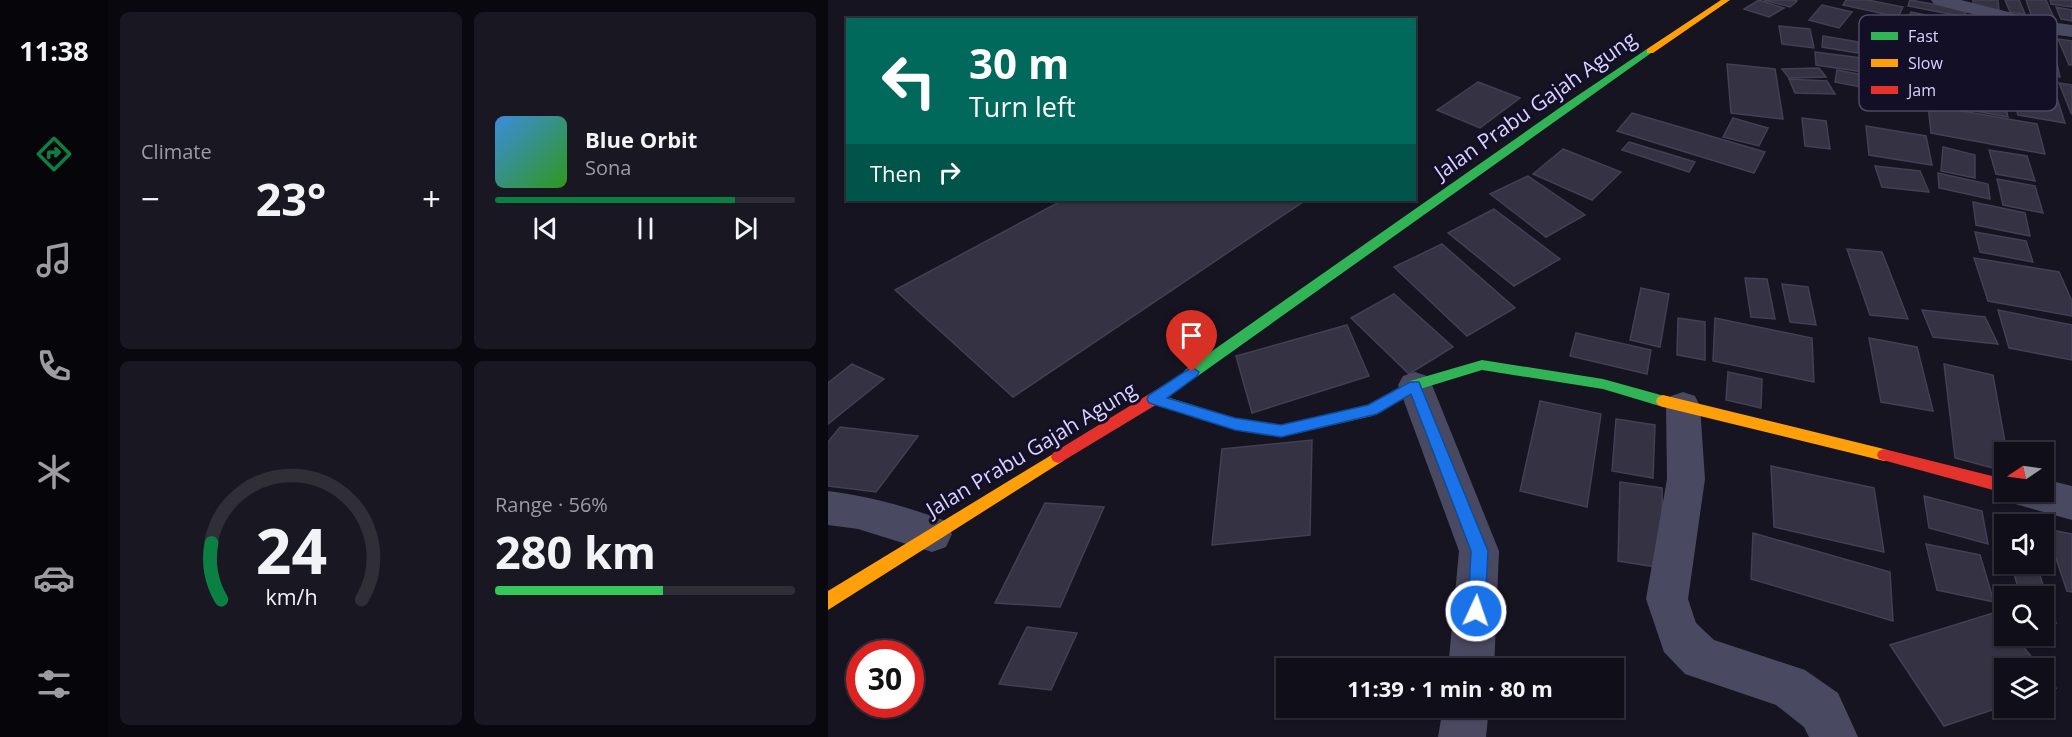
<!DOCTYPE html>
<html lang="en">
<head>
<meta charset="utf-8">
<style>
	:root { --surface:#100f19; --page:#191822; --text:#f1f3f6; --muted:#9c9ca2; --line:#302f38; --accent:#0b8043 }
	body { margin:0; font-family:"Open Sans",sans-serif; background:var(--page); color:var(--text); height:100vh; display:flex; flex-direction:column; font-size:22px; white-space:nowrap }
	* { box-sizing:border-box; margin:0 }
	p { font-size:20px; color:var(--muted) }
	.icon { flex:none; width:33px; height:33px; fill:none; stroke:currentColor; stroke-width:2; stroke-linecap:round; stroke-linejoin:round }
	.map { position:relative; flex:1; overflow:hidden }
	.details { display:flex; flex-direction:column; gap:12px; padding:12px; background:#09080e; width:720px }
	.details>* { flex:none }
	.banner { position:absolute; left:18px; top:18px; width:570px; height:183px; border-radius:0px; box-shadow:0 2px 4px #0004,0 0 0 2px var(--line); background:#00695c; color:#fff; overflow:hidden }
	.needle { width:39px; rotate:257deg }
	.buttons { position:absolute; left:1166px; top:442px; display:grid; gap:12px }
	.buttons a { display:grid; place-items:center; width:60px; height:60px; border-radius:0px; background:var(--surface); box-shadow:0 2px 4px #0004,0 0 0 2px var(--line); font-size:30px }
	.speed { position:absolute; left:18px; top:640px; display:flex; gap:12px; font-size:30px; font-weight:700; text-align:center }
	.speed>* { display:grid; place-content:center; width:78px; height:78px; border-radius:50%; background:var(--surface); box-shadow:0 2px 4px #0004,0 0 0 2px var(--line); line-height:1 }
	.speed .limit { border:9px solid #d22; background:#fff; color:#111 }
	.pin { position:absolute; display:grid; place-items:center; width:51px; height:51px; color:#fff; margin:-62px -26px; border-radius:50% 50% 50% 0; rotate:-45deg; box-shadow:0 0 6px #0007 }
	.pin .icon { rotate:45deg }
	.me { position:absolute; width:66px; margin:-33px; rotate:3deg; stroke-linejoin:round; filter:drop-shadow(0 0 4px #0008) }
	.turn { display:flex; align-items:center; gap:21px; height:126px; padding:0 24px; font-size:27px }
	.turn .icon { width:78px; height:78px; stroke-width:2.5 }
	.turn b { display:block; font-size:42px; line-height:51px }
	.then { display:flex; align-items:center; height:57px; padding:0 24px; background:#0003; gap:12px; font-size:22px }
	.big { font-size:45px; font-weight:700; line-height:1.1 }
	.details .tile { flex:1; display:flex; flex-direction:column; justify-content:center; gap:9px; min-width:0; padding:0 21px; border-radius:9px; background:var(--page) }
	.details .dial { align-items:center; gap:0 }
	.dial svg { height:156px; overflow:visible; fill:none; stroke:var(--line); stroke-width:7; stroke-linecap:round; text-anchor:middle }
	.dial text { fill:var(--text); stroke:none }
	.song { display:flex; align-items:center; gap:18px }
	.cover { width:72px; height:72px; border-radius:9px; background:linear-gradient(135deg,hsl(210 70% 55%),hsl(110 70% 35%)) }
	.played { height:6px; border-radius:3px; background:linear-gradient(90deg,var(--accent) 80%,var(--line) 80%) }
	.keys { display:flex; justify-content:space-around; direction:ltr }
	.heat { display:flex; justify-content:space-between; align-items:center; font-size:33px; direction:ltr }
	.charge { height:9px; border-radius:4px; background:linear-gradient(90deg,#34c759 56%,var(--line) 0) }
	.details .tiles { flex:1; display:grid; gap:12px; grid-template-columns:repeat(2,1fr) }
	.trip { position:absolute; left:448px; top:658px; width:348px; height:60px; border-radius:0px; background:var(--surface); box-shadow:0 2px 4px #0004,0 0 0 2px var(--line); font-weight:700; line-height:60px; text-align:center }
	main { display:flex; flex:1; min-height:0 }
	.tab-bar { display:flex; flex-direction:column; width:108px; justify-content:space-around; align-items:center; background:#06060a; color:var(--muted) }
	.tab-bar .icon { width:42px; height:42px }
	.tab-bar .active { color:var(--accent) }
	.tab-bar b { font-size:27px; color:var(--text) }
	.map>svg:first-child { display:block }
	.building { fill:#343243; stroke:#433f54; stroke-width:1.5 }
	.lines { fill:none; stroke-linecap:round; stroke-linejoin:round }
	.street { fill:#4a4962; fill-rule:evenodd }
	.fast { fill:#30b455; fill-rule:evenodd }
	.slow { fill:#ff9f0a; fill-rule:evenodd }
	.jam { fill:#e5322d; fill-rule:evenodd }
	.route { fill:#1a73e8; stroke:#114b97; stroke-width:1.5 }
	.labels { text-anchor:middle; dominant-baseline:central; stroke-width:6; stroke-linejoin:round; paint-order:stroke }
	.street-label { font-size:21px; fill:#d9d4ff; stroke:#130f26 }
	.key { fill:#130f26; stroke:#4e4a67; stroke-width:1.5 }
	.key-label { font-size:16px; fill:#d9d4ff }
</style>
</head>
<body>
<main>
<nav class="tab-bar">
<b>11:38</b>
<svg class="icon active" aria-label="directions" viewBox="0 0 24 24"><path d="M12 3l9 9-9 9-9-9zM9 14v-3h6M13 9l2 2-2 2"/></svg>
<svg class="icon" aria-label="music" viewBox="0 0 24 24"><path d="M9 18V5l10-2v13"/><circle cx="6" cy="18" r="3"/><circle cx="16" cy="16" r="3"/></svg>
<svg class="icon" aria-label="phone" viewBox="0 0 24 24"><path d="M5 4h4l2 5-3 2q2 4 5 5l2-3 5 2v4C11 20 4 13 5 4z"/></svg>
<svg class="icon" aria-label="climate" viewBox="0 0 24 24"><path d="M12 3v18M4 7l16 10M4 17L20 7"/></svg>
<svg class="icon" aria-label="car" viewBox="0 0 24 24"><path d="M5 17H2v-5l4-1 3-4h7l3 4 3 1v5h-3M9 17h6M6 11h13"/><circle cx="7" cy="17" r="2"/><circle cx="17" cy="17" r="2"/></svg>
<svg class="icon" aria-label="filters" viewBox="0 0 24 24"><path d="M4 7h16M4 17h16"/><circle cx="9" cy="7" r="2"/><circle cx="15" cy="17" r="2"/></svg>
</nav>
<section class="details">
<div class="tiles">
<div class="tile"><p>Climate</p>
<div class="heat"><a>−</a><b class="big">23°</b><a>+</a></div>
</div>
<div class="tile">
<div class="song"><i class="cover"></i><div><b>Blue Orbit</b><p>Sona</p></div></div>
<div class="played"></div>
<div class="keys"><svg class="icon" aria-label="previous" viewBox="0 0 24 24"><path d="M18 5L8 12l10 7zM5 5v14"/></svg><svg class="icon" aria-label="pause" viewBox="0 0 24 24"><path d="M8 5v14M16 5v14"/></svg><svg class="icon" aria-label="next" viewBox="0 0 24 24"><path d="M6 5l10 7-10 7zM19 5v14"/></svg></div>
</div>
<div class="tile dial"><svg viewBox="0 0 100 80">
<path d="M14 69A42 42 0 1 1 86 69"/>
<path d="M14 69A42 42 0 0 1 9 40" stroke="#0b8043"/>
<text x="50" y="56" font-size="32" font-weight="700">24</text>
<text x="50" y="72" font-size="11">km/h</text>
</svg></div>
<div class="tile"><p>Range · 56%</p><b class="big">280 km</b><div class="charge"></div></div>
</div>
</section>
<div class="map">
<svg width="1244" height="737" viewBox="0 0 1244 737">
	<rect width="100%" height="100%" fill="#161421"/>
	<path class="building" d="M931,0L956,8L941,17L916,9Z
		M936,0H967L969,1L962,7Z
		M1018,0H1040L1075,7L1070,17L1015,5Z
		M1082,0L1138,10L1137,17L1080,6Z
		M1145,0H1170L1171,11L1145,7Z
		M1177,0H1191L1197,14L1182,12Z
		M1198,0H1218L1227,20L1204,17Z
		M1222,0H1244V7L1223,4Z
		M994,5L1024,12L1011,28L981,20Z
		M1228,7L1244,10V21L1233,19Z
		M1083,12L1132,22L1130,29L1080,19Z
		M951,26L982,29L986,48L954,44Z
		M995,36L1030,42V53L994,47Z
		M1230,39L1244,41V65H1241Z
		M1178,50L1228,59L1232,77L1180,67Z
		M987,52L1034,58L1036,72L988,65Z
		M899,64L947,69L955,119L903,113Z
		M991,68L998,77L961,78L954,69Z
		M1009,70L1094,86V99L1007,82Z
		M1178,70L1222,77L1237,123L1190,115Z
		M961,79L999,81L1007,94L967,93Z
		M650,82L692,98L652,128L609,110Z
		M1231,83L1244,85V114L1243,113Z
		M1112,86L1175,97L1180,117L1114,105Z
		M1100,105L1209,124L1217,154L1103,133Z
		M804,113L937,152L926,173L789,131Z
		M905,118L940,128L931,146L895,137Z
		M974,118L998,121L1002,149L977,146Z
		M1038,126L1098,136L1104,165L1041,155Z
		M801,142L867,162L861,172L794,150Z
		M1115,147L1147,155V178L1113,171Z
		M735,149L793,172L764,200L705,174Z
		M1161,150L1199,156L1207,181L1168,174Z
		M1047,166L1092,171L1101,192L1054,187Z
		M1110,173L1160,184L1162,199L1111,188Z
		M700,176L757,215L718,237L662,194Z
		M1169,179L1207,186L1215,213L1175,205Z
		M235,200H478L185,397L67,290Z
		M1145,202L1197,213L1202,236L1148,225Z
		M666,209L732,259L686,286L620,233Z
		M1147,232L1198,241L1205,262L1152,252Z
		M614,244L687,308L639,336L566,267Z
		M1019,249L1054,252L1080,319L1042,315Z
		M1146,258L1231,272L1244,301V316L1160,301Z
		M917,278L939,279L947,319L923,317Z
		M954,284L980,287L988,325L962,322Z
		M813,288L841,294L832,347L802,340Z
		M566,294L625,347L581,374L523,318Z
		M1094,310L1157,317L1170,344L1105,337Z
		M1170,310L1244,325V360L1181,348Z
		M850,318L877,322V360L849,355Z
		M887,318L984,338L986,382L885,361Z
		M519,325L541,376L424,413L408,356Z
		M748,333L823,350L819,374L742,356Z
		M1041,338L1089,347L1105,411L1053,402Z
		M24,364L56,379L0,424V383Z
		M1116,364L1165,375L1179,453H1176V471L1127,458Z
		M900,372L934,379L933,408L898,400Z
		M712,401L773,414L759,507L692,491Z
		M788,419L827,425L825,478L784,471Z
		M12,427L90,436L48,492L0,486V442Z
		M484,440L482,535L384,545L394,449Z
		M943,466L1046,488L1056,552L946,527Z
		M792,482L834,488L835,568L790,561Z
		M1096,496L1154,511L1160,544L1101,528Z
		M217,503L276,507L232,607L167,603Z
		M1168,513L1193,518L1196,525H1176V539Z
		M1218,529L1244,534V592L1239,591Z
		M925,533L1062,572L1065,621L923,579Z
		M1098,544L1152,555L1166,602L1109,590Z
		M1183,564H1208L1228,623L1215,621V597H1193Z
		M1168,612L1176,622V636H1187L1213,669H1176V706L1116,726L1062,645Z
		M199,627L249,633L223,690L171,684Z
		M1215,671L1228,688L1215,692Z"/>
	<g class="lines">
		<path class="street" d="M1103,0H1133L1216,21L1244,25V37L1215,33L1106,4Z
			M587,372L599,376L604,385L671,551L666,669H620L631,551L570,385L575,376Z
			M855,392L867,396L872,406L877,479L860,599L868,623L886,640L977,670L1010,693L1030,737H981L976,727L948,705L857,674L836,652L818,599L839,479L838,406L843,396Z
			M1215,479L1244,486V520L1187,504L1181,492H1215Z
			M0,491C40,496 80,507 118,521L124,534L118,547L104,552L30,529L0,525Z
			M615,708H661L658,737H610Z"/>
		<path class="fast" d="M819,49L826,51L367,378H357L355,374L357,370L740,102Z
			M654,360L775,379L840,397L842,401L840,405L835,407L775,389L654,370L592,389L544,416L453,437L407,430L321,403L319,399L321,395L326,393L407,418L453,425L541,405L582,381Z"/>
		<path class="slow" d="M893,0H902L825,53H819V49Z
			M835,395L1056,449L1061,451L1063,455L1061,459L1056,461L835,407L830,405L828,401L830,397Z
			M230,451L235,453L237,457L235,461L0,610V591Z"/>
		<path class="jam" d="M362,369L367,370L369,374L367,378L331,403L235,461L230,463L225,461L223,457L225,453Z
			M1056,449L1176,479V492H1178L1176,493L1051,459L1049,455L1051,451Z"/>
	</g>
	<path class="route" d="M364,367L371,372L369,376L339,398L407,418L453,425L540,405L582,382H591L660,551L657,611L655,617L648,619L642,617L640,611L643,551L583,394L549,414L453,437L407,430L321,403L319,399L321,395Z"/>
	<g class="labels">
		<g class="street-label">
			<text transform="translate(707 105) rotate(-35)">Jalan Prabu Gajah Agung</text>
			<text transform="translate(203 449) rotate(-31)">Jalan Prabu Gajah Agung</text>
		</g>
	</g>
	<rect x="1031" y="15" width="198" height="96" rx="9" class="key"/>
	<rect x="1043" y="32" width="27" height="8" fill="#30b455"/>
	<rect x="1043" y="59" width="27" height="8" fill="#ff9f0a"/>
	<rect x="1043" y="86" width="27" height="8" fill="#e5322d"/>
	<g class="key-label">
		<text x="1080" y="42">Fast</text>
		<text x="1080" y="69">Slow</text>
		<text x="1080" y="96">Jam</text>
	</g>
</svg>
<div class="buttons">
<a><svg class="needle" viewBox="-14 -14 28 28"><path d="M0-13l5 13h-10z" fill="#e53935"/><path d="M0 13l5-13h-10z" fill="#9c9ca2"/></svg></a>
<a><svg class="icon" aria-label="sound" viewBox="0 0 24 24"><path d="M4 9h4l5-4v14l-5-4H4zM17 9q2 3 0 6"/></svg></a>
<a><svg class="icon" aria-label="search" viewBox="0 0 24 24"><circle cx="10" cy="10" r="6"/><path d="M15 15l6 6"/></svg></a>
<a><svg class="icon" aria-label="layers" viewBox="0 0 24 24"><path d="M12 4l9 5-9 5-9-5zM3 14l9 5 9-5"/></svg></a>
</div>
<div class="speed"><div class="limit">30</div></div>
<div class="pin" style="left:364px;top:372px;background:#d93025"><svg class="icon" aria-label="arrive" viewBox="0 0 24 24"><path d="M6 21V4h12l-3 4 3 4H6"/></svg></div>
<svg class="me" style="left:648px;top:611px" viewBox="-20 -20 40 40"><circle r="17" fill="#1a73e8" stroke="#fff" stroke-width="3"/><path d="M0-11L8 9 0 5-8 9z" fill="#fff"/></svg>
<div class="trip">11:39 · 1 min · 80 m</div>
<div class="banner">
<div class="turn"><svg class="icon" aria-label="left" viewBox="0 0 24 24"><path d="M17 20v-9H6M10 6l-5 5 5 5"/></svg><div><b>30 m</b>Turn left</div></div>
<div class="then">Then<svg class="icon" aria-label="right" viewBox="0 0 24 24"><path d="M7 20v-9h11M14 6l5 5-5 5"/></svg></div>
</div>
</div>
</main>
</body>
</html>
